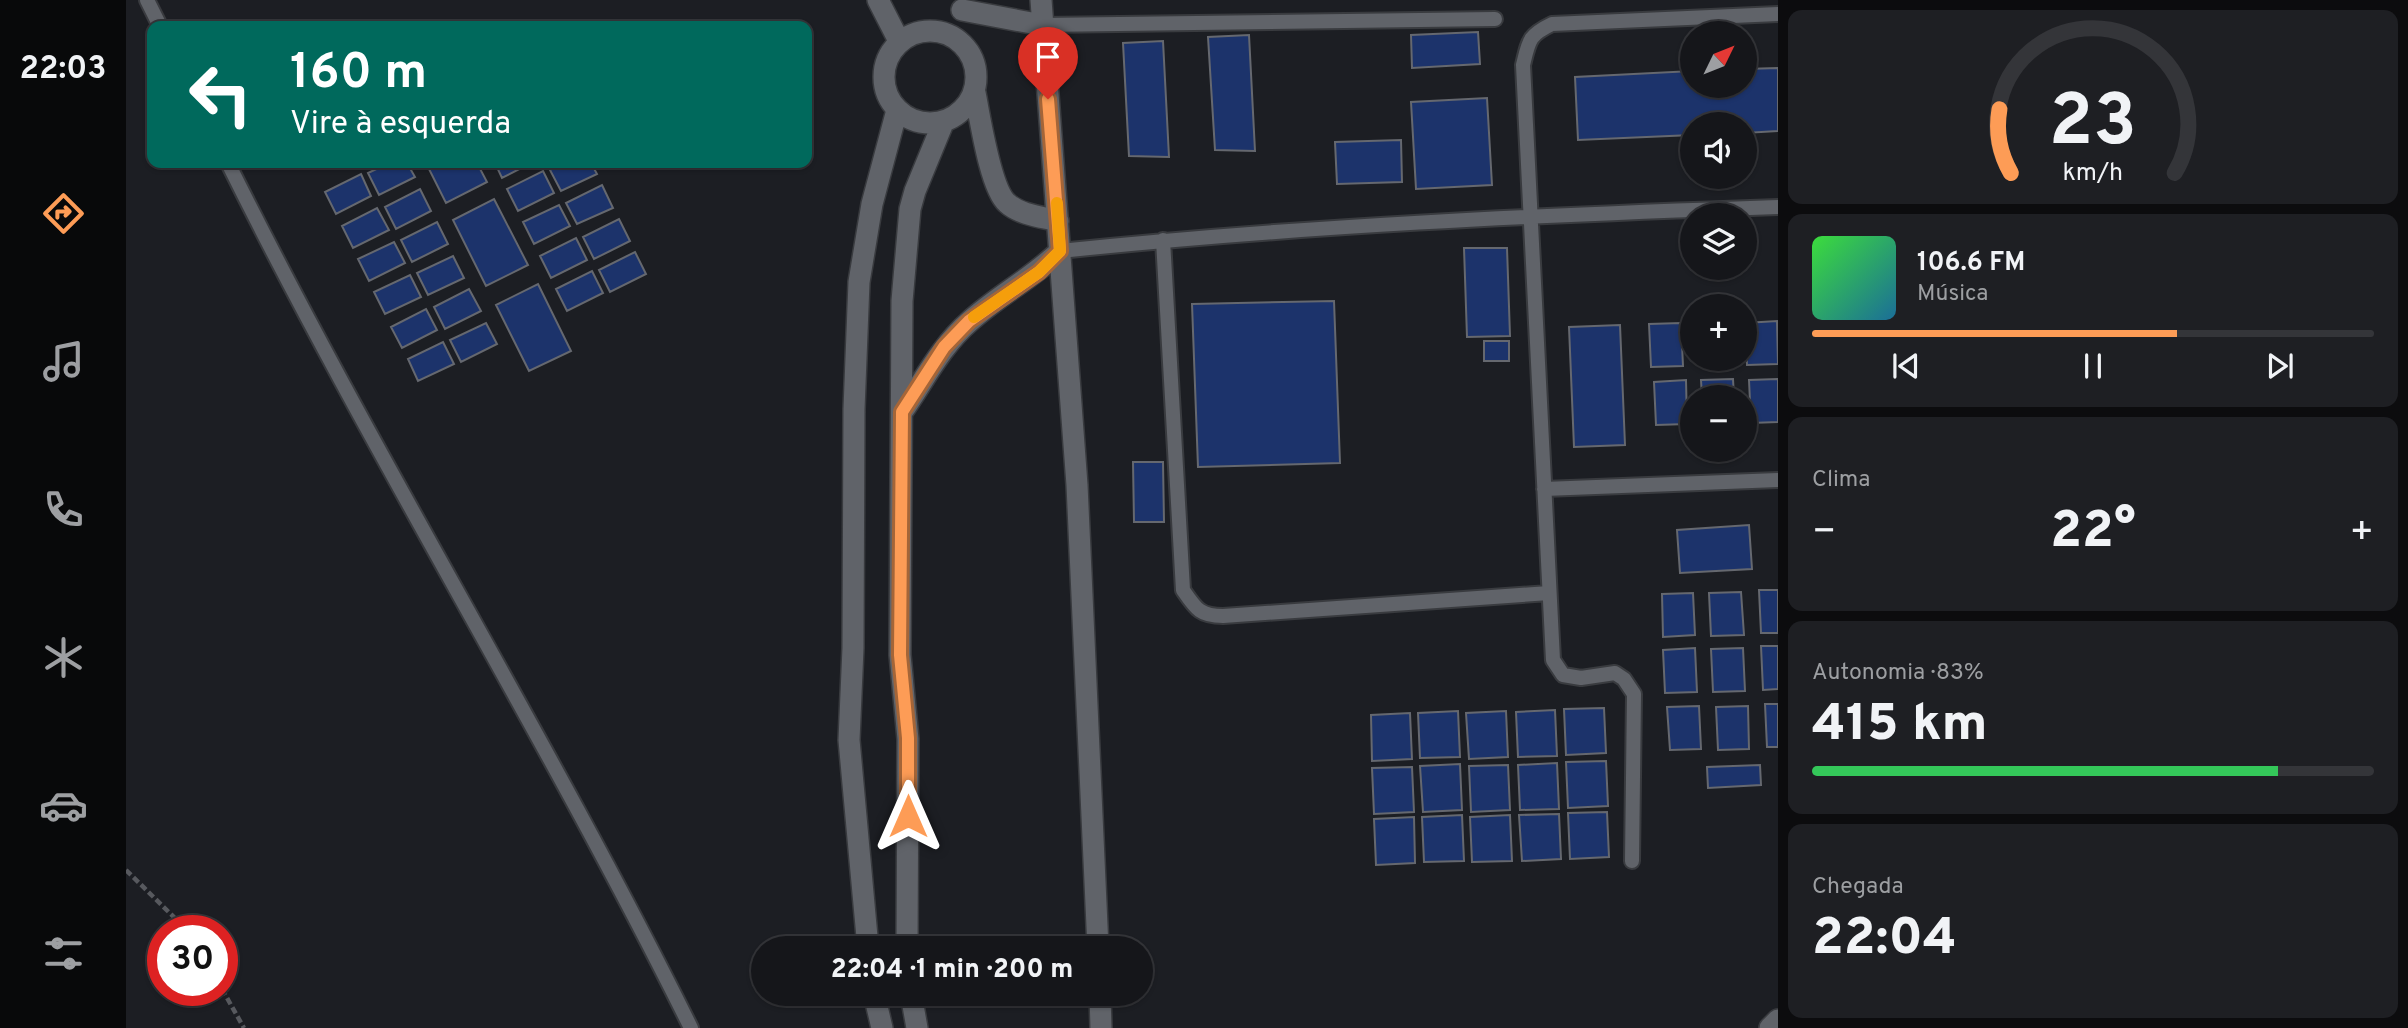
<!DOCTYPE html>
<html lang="pt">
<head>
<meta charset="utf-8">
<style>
	:root { --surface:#15161a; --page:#1e1f23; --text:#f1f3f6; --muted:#9d9fa2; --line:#343539; --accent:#fd9c56 }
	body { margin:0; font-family:Overpass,sans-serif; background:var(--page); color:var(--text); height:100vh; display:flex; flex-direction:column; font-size:26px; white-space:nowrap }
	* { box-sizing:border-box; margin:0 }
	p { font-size:23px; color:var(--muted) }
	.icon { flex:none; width:38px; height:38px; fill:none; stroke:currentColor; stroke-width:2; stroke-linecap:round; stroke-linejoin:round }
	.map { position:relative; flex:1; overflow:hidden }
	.side { display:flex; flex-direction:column; gap:10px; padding:10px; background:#0c0c0e; width:630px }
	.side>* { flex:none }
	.banner { position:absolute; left:21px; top:21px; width:665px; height:147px; border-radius:14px; box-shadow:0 2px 5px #0004,0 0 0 2px var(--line); background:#00695c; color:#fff; overflow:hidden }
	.needle { width:46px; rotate:47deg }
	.buttons { position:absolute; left:1554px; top:21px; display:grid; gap:14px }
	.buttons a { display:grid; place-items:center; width:77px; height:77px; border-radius:50%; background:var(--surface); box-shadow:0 2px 5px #0004,0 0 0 2px var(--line); font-size:35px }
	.speed { position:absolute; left:21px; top:915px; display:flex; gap:14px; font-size:35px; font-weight:700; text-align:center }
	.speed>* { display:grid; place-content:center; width:91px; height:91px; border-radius:50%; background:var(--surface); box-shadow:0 2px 5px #0004,0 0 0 2px var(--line); line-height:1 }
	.speed .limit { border:10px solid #d22; background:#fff; color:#111 }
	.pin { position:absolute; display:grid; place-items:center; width:60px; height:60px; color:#fff; margin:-72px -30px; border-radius:50% 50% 50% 0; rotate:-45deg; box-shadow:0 0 7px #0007 }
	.pin .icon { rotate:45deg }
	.me { position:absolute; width:77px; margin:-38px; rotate:0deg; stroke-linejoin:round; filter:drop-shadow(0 0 5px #0008) }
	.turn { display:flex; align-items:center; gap:24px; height:147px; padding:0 28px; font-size:32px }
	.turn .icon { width:91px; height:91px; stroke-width:2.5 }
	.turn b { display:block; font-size:49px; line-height:60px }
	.big { font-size:52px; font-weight:800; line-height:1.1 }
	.side .widget { flex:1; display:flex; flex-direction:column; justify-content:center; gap:10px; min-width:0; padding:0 24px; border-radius:14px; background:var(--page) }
	.side .dial { align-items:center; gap:0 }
	.dial svg { height:182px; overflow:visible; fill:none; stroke:var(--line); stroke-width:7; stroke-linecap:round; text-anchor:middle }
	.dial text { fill:var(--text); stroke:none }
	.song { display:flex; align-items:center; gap:21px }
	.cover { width:84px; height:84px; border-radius:10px; background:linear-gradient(135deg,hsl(120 70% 55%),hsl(200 70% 35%)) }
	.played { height:7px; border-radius:4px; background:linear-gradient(90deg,var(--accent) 65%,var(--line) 65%) }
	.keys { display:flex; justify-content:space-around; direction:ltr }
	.heat { display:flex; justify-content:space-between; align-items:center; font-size:38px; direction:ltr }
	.charge { height:10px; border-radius:5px; background:linear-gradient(90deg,#34c759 83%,var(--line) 0) }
	.trip { position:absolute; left:625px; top:936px; width:402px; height:70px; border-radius:35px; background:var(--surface); box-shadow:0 2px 5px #0004,0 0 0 2px var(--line); font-weight:800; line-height:70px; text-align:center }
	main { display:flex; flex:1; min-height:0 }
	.tab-bar { display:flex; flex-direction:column; width:126px; justify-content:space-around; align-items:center; background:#08090a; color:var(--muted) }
	.tab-bar .icon { width:49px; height:49px }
	.tab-bar .current { color:var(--accent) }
	.tab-bar b { font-size:32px; color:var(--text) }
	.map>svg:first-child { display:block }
	.building { fill:#1c336b; stroke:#65686f; stroke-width:2 }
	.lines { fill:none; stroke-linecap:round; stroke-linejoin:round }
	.lane-casing { stroke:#393b3f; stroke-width:18 }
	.street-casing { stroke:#393b3f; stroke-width:24 }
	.path { stroke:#57595e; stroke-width:4.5; stroke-dasharray:7 3.5; stroke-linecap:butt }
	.lane { stroke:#606369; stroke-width:14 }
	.street { stroke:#606369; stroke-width:21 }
	.route-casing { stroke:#a46538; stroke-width:18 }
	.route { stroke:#fd9c56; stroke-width:12 }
	.slow { stroke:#f59e0b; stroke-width:12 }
</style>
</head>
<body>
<main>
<nav class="tab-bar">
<b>22:03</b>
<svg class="icon current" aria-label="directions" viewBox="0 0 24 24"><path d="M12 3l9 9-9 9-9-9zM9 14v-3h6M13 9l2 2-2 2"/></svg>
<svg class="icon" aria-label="music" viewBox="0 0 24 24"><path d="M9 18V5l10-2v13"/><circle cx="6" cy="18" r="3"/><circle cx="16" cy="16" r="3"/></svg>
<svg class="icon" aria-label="phone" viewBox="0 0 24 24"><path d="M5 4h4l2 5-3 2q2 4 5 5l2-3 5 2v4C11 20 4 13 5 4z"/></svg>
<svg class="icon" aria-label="climate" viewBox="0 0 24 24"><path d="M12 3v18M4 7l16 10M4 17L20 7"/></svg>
<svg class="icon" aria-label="car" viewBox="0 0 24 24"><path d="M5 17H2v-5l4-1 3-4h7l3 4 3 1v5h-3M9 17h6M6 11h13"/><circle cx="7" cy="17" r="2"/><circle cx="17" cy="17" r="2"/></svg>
<svg class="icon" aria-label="filters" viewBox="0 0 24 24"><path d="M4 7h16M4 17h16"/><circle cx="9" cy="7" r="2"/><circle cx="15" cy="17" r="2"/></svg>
</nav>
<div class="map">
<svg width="1652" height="1028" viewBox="0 0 1652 1028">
	<rect width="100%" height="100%" fill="#1c1e23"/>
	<path class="building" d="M1352,32L1354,64L1286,68L1285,35Z
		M1123,35L1129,151L1089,150L1082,37Z
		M1037,41L1043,157L1003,156L997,43Z
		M1652,68V131L1619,133V124H1566V135L1452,140L1449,77L1566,71V86H1619V69Z
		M1361,98L1366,185L1290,189L1285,102Z
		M1275,140L1276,182L1211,184L1209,142Z
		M263,163H281L289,177L253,195L242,173Z
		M300,163H351L361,182L320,203Z
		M369,163H405L376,178Z
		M438,163H465L471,174L435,191L424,170Z
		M417,171L428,193L392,211L381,189Z
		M235,174L245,196L210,214L199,192Z
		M476,185L487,208L451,224L440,203Z
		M294,189L305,211L270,229L259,207Z
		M368,199L402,265L360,286L327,220Z
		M433,205L444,226L408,244L397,222Z
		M251,208L263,230L227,248L216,226Z
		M493,219L504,241L468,259L457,237Z
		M311,222L322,244L286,262L275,240Z
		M450,238L461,260L425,278L414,256Z
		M268,242L279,263L243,281L232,259Z
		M1338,248H1381L1384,336L1341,337Z
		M509,252L520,274L484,292L473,270Z
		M327,256L338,278L302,295L291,273Z
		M466,271L477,293L441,311L430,289Z
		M284,275L295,297L259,314L248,292Z
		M412,284L445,351L403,371L370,305Z
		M343,289L355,311L319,329L308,307Z
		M1208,301L1214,463L1072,467L1066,304Z
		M300,309L311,330L276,348L265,327Z
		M1651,321L1652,364L1621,365L1619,323Z
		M360,323L371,344L335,362L324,340Z
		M1555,323L1557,366L1525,367L1523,324Z
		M1494,325L1499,445L1448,447L1443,327Z
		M1358,341H1383V361H1358Z
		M317,342L328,364L292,381L282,359Z
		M1573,359H1605V364L1573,365Z
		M1607,379L1608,397H1576L1575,380Z
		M1652,379V422L1625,423L1623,380Z
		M1560,380L1561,424L1530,425L1528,382Z
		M1007,462H1037L1038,522H1008Z
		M1623,525L1626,569L1554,573L1551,530Z
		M1633,590H1652V633H1635Z
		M1615,592L1618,635L1585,636L1583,593Z
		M1567,593L1569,635L1537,637L1536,594Z
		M1635,646H1652V689L1637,690Z
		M1569,648L1571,692L1539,693L1537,650Z
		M1617,648L1619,691L1587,692L1585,649Z
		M1639,704H1652V747H1641Z
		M1573,706L1575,749L1544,750L1541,707Z
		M1622,706L1623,749L1592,750L1590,707Z
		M1478,708L1480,753L1440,755L1438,709Z
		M1429,710L1431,756L1392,757L1390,712Z
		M1332,711L1334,757L1294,758L1292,713Z
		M1380,711L1382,757L1343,759L1340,713Z
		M1284,713L1286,759L1246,761L1245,715Z
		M1480,761L1482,806L1442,808L1440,762Z
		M1431,763L1433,809L1394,810L1392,765Z
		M1334,764L1336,810L1297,812L1294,766Z
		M1382,765L1384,810L1345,812L1343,766Z
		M1634,765L1635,785L1582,788L1581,767Z
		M1286,767L1288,812L1248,814L1246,768Z
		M1481,812L1483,857L1444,859L1442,813Z
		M1433,814L1435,859L1396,861L1393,815Z
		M1336,815L1338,861L1298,862L1296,817Z
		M1384,815L1386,861L1346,862L1344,817Z
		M1288,817L1289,863L1250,865L1248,819Z"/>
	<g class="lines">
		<g class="lane-casing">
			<path id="lane" d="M21,0L34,26
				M916,25L1369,19
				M102,163C247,456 420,735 565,1028
				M1037,240L1057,590C1070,609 1074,616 1097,616L1423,593
				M934,251C1173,226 1412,215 1652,207
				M1418,489L1652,480
				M1506,861L1508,694L1498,679L1489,673L1455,678L1437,675L1427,660L1397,65C1403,40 1403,35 1426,24L1652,14"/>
		</g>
		<g class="street-casing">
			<path id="street" d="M752,0L773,41
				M915,0L951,485L972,948
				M836,10L916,25
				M758 77a46 46 0 1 1 92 0a46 46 0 1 1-92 0Z
				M849,93C854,117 864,188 881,203C894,215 916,217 932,221
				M776,412C798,381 814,347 844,321C873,295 906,278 934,251
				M742,948L723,740L727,648L728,409L733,282L746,204L771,110
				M781,948L782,739L774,655L776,301L784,209L789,191L817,123
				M748,994L756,1028
				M785,994L791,1028
				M974,994L975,1028
				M1644,1028L1652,1020"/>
		</g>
		<path class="path" d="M0,870L62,931
			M96,989L118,1028"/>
		<use href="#lane" class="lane"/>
		<use href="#street" class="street"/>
	</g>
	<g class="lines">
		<g class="route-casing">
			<path id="route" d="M782,816V738L774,655L776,412L818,347L843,321L913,272L934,251L922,99"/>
		</g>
		<use href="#route" class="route"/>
		<path class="slow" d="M848,317L913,272L934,251L931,203"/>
	</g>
</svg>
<div class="buttons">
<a><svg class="needle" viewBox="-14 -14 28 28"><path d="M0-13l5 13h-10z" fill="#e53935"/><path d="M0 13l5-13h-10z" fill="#9d9fa2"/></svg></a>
<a><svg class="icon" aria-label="sound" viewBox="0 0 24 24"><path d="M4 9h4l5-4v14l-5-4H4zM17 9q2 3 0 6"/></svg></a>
<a><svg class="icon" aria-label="layers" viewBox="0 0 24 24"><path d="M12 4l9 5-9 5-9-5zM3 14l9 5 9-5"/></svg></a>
<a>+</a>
<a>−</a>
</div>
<div class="speed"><div class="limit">30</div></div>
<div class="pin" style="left:922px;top:99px;background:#d93025"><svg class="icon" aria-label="arrive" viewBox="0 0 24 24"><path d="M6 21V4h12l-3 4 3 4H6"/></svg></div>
<svg class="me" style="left:782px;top:816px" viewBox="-20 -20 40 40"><path d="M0-17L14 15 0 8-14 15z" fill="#fd9c56" stroke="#fff" stroke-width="4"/></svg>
<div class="trip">22:04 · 1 min · 200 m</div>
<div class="banner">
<div class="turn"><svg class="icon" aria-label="left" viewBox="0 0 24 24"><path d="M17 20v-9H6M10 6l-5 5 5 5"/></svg><div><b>160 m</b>Vire à esquerda</div></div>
</div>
</div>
<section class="side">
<div class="widget dial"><svg viewBox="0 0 100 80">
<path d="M14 69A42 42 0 1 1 86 69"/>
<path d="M14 69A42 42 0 0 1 9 41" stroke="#fd9c56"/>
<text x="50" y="56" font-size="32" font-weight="700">23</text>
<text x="50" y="72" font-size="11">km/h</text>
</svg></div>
<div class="widget">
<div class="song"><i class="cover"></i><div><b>106.6 FM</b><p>Música</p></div></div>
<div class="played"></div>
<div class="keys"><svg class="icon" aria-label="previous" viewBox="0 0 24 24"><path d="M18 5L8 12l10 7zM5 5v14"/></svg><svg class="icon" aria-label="pause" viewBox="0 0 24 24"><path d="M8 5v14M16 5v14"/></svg><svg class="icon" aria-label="next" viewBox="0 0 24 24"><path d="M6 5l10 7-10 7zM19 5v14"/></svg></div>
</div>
<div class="widget"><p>Clima</p>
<div class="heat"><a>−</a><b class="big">22°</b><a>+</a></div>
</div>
<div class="widget"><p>Autonomia · 83%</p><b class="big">415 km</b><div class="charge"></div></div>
<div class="widget"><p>Chegada</p><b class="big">22:04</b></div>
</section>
</main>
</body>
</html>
